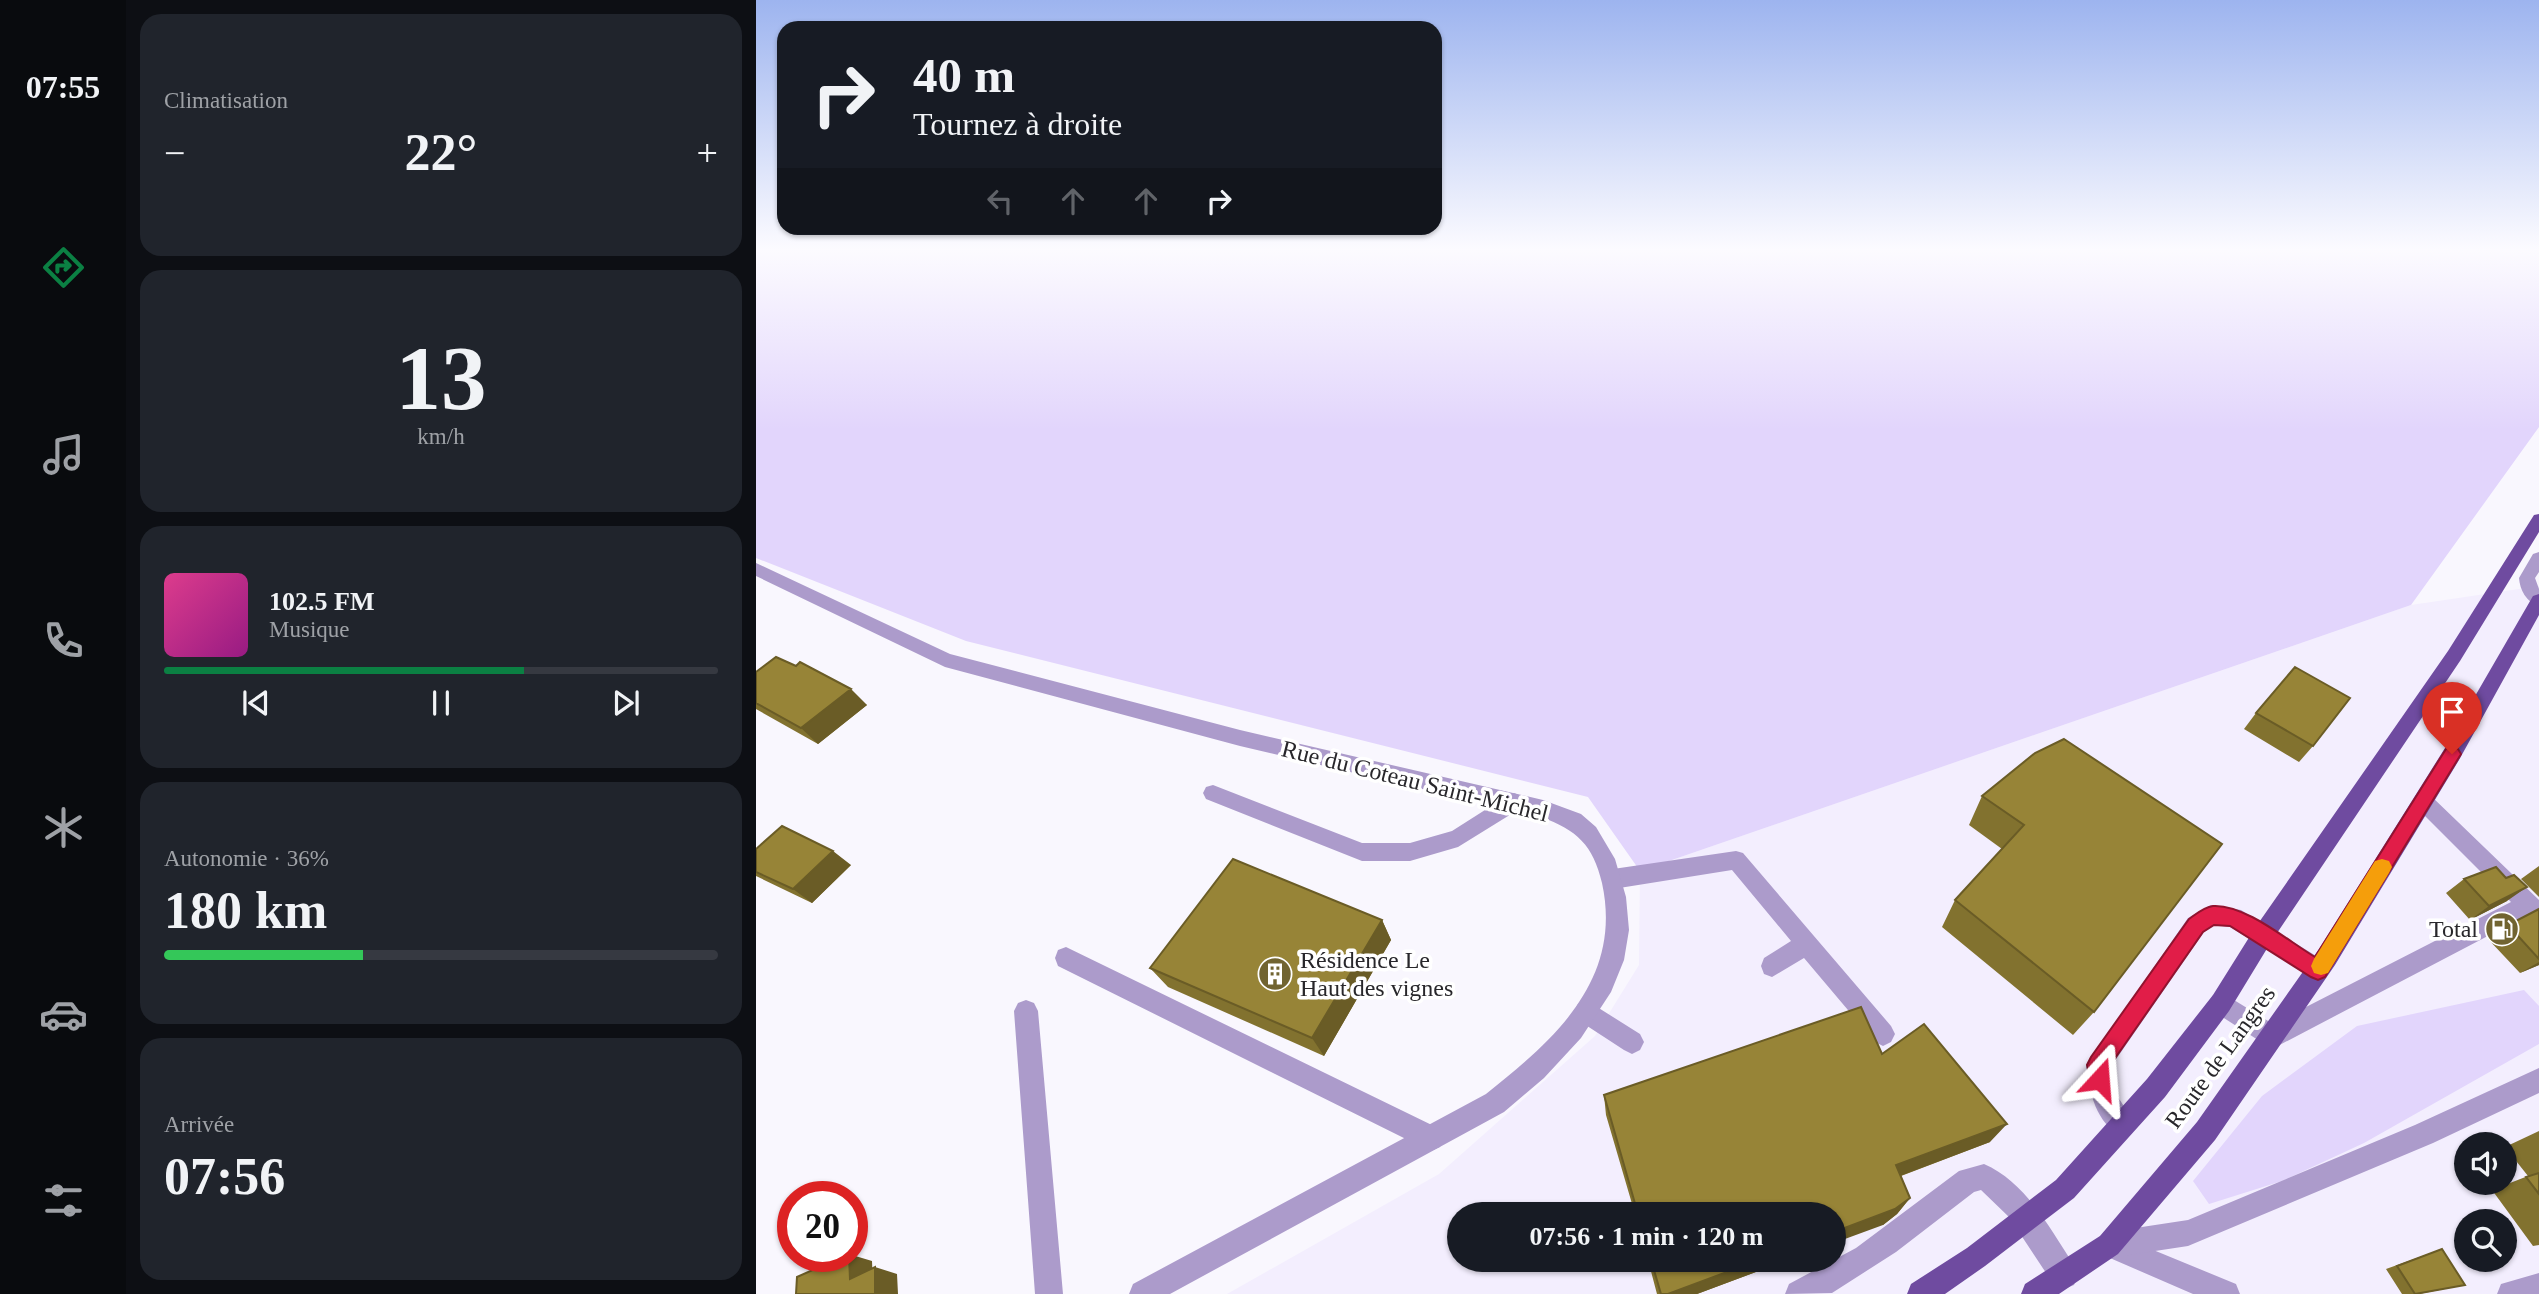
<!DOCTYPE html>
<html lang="fr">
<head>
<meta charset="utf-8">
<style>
	:root { --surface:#171b24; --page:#20242c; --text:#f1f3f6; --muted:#9ea1a6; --line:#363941; --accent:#0b8043 }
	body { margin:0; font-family:"Times New Roman",serif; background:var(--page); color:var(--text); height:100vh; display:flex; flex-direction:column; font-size:26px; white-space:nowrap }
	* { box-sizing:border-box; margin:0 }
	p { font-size:23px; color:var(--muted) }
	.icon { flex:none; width:38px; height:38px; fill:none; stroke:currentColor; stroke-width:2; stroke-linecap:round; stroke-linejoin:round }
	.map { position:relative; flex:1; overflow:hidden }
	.details { display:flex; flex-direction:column; gap:14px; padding:14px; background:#0d0f14; width:630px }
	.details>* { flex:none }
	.guide { position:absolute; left:21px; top:21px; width:665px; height:214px; border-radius:21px; box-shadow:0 2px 5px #0004; background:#171b24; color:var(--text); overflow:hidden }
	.controls { position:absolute; left:1698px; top:1132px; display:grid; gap:14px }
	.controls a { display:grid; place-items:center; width:63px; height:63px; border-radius:50%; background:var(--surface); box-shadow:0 2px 5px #0004; font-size:35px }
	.speed { position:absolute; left:21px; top:1181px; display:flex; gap:14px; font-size:35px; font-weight:700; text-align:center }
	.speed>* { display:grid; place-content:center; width:91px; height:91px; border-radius:50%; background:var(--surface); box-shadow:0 2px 5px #0004; line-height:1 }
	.speed .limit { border:10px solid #d22; background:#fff; color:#111 }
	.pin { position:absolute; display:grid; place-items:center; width:60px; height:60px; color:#fff; margin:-72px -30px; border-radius:50% 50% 50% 0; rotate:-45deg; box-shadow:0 0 7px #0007 }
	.pin .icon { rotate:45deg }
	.me { position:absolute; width:77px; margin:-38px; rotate:19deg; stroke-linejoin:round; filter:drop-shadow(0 0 5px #0008) }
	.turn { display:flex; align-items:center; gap:24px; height:147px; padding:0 21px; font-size:32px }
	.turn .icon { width:91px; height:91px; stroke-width:2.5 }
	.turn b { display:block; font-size:49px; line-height:60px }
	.lanes { display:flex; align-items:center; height:66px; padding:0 21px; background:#0003; justify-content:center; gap:35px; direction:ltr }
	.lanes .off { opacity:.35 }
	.big { font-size:52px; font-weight:600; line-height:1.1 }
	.details .tile { flex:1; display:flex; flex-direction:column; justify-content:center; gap:10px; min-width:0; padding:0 24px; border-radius:21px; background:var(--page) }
	.details .dial { align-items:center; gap:0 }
	.dial b { font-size:91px; line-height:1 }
	.song { display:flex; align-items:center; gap:21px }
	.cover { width:84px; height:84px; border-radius:10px; background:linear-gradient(135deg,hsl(330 70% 55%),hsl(310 70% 35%)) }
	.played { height:7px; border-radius:4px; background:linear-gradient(90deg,var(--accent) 65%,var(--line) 65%) }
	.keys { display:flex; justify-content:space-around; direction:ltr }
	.heat { display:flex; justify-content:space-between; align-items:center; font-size:38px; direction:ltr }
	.charge { height:10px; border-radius:5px; background:linear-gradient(90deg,#34c759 36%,var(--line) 0) }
	.trip { position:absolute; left:691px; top:1202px; width:399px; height:70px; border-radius:35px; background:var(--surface); box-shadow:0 2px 5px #0004; font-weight:600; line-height:70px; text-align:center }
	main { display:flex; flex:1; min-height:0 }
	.tabs { display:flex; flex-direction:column; width:126px; justify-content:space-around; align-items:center; background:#090b0e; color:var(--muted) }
	.tabs .icon { width:49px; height:49px }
	.tabs .active { color:var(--accent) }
	.tabs b { font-size:32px; color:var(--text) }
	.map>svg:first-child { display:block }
	.built { fill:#f3eefe; fill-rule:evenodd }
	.green { fill:#e2d5fc }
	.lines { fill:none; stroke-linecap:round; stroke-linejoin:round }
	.service { fill:#ac9bcb; fill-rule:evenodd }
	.minor { fill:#ac9bcb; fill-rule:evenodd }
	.tertiary { fill:#ac9bcb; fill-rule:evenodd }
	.primary { fill:#6f4ba0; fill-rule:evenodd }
	.wall { fill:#82722f }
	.shaded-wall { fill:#6a5c26 }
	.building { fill:#978437; stroke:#6a5c26; stroke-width:2 }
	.route { fill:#e11d48; stroke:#92132f; stroke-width:2 }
	.slow { fill:#f59e0b }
	.labels { text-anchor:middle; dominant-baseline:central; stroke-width:7; stroke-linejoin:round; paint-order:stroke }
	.near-street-label { font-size:24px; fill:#28272b; stroke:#fff }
	.near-poi-label { font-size:24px; fill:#28272b; stroke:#fff; text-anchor:end }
</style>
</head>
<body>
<main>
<nav class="tabs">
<b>07:55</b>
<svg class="icon active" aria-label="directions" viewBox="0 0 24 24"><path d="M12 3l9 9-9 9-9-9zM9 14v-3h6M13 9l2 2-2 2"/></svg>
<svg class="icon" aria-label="music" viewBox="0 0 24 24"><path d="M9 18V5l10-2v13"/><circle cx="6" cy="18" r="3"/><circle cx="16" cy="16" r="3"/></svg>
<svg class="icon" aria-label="phone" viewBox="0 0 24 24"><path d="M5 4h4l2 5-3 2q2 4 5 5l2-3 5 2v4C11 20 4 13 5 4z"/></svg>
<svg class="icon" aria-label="climate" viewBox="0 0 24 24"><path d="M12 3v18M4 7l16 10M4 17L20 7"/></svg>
<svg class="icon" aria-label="car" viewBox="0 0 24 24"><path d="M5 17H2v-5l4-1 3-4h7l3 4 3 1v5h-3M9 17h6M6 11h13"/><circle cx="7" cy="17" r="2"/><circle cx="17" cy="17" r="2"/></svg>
<svg class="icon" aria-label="filters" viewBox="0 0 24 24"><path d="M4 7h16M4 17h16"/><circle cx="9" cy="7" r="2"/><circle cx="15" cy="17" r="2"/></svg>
</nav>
<section class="details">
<div class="tile"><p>Climatisation</p>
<div class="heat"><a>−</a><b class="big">22°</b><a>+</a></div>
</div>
<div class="tile dial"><b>13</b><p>km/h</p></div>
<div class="tile">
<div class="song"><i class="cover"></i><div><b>102.5 FM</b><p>Musique</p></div></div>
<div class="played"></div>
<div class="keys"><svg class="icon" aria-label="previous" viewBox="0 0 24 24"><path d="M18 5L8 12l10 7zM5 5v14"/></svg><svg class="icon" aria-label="pause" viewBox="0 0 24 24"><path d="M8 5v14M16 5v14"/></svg><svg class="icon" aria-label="next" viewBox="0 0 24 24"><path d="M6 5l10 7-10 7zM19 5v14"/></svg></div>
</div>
<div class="tile"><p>Autonomie · 36%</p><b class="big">180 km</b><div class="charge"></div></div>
<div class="tile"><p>Arrivée</p><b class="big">07:56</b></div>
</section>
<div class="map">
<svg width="1783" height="1294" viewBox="0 0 1783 1294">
	<rect width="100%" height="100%" fill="#f9f7fe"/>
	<path class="built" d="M1783,586V1294H471L683,1174L839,1036L883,965L884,871L1655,605ZM1710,1144H1748V1183H1710ZM704,1214H1078V1260H704ZM1710,1222H1748V1260H1710Z"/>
	<path class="green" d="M0,248H1783V427L1655,605L884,871L832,797L210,641L0,558Z
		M1768,990L1783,1006V1044L1608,1143L1526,1181L1453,1204L1437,1181L1506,1096L1601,1026Z"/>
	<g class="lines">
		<path class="service" d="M1783,552V572L1779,578L1783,589V606C1770,602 1764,590 1763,578L1777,554Z
			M457,785L606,843H654L696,831L751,796L758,793L765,796L768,802L765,808L702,847L654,861H606L450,799L447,793L450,787Z
			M1667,792L1674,795L1783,900V925L1770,916L1516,1049L1457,1011L1454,1003L1457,995L1465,992L1517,1024L1755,902L1660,807L1657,801L1660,795Z
			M980,851L987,853L1135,1026L1139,1034L1135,1042L1127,1046L1119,1042L1048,958L1016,977L1008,974L1005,966L1008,958L1035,941L976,870L857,889L850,886L846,879L850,872L857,869Z
			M1455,905L1485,910L1570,962L1573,970L1570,978L1562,981L1474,927L1458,925L1448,932L1354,1068L1357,1089L1379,1124L1376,1133L1367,1136C1340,1125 1333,1091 1330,1065L1432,918Z
			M310,947L684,1129L688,1138L684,1147L675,1151L666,1147L302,966L299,958L302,950Z
			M270,1000L278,1003L282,1011L307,1294H279L258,1011L262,1003Z
			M830,1000L884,1034L888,1042L884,1050L876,1054L868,1050L822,1020L818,1012L822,1004Z
			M1228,1164C1270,1182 1294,1229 1318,1265L1322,1275L1318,1285L1308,1289L1298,1285L1253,1217L1225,1190L1218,1192L1140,1252L1076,1293L1029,1294L1033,1284L1100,1248L1203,1171Z"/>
		<path class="minor" d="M1356,1233L1480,1284L1484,1294H1437L1347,1255L1343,1246L1347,1237Z
			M1783,1273V1294H1741L1745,1284Z"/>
		<path class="tertiary" d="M0,563L194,654L484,730L787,800L825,814L840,827L859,859L870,897L873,930L868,960L855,992L825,1038L788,1078L748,1112L414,1294H373L377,1284L730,1094C799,1039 867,980 846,883C837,845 821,830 785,817L484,746L189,667L0,576Z
			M1783,1068V1093L1677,1143L1432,1246L1353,1258L1344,1254L1340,1245L1344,1236L1353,1232L1432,1220L1659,1125Z"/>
		<path class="primary" d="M1783,514V532L1704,661L1515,942L1473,1011L1409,1097L1318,1198L1229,1266L1189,1294H1151L1155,1284L1211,1248L1300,1180L1391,1079L1457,995L1499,928L1692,651L1778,515Z
			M1783,594V615L1703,760L1579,965L1459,1140L1362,1254L1303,1294H1265L1269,1284L1344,1236L1441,1122L1563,949L1689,748L1777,596Z"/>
	</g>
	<path class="wall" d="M40,666L111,705L62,744L0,709V672Z
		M1500,713L1557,746L1543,762L1488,729Z
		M1279,753L1338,1012L1317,1035L1186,927L1199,900L1246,849L1213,825L1226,796Z
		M0,849L95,865L56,903L0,876Z
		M1783,866V897L1765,879Z
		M1750,878L1751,901L1714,920L1690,893L1708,879Z
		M1783,909V965L1764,973L1732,939L1752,925Z
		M626,920L635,940L568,1056L412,987L394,968Z
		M1126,1054L1234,1142L1145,1176L1154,1198L1141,1214L1127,1225L1078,1214H879L850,1115L848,1095Z
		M1783,1131V1245L1777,1246L1736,1190L1772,1176L1749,1147Z
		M1686,1249L1709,1285L1663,1294H1646L1630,1269Z
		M892,1260H1032L941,1294H901Z"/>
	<path class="shaded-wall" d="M95,689L111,705L62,744L45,728Z
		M77,851L95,865L56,903L37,889Z
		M1771,887L1751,901L1714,920L1733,906Z
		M626,920L635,940L568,1056L556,1038Z
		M1783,962V965L1764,973Z
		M1251,1124L1234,1142L1128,1182L1140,1165Z
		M1154,1198L1141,1214L1127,1225L1078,1243V1232Z
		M96,1255L116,1261L117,1285L94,1279L93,1256H96Z
		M1003,1260H1032L941,1294H912Z
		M119,1267L141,1274L142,1294H119Z"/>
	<path class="building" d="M20,657L40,666L44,662L95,689L45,728L0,703V672Z
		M1539,667L1594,698L1557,746L1500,713Z
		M1308,739L1466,844L1338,1012L1199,900L1268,825L1226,796L1279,753Z
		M26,826L77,851L37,889L0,872V849Z
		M477,859L626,920L556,1038L394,968Z
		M1740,867L1750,878L1758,875L1771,887L1733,906L1708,879Z
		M1783,909V959L1752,925Z
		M1105,1007L1126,1054L1168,1024L1251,1124L1140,1165L1154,1198L1139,1209L1078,1232V1214H882L848,1095Z
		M1783,1173V1194L1770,1177Z
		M1686,1249L1709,1285L1659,1294L1641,1266Z
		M88,1256H93L94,1279L119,1267V1294H40L41,1277Z
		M895,1260H1003L912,1294H905Z"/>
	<linearGradient id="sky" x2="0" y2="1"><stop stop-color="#9db4ef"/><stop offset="0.58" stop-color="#fcfbff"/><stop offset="1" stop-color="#fcfbff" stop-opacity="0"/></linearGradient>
	<rect width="1783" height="430" fill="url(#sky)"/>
	<path class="route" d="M1696,747L1702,749L1705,754L1702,759L1569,977L1562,980L1555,977L1474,926L1458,925L1447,932L1353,1067L1355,1079L1351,1087L1344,1090L1336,1087L1331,1065L1335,1057L1433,919C1440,914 1448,907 1457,906C1489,904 1532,941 1559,957L1690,749Z"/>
	<path class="slow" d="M1626,859L1633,861L1636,867L1633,873L1572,973L1565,975L1558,973L1555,966L1558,959L1619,861Z"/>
	<defs>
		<g id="fuel-disc" transform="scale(1.75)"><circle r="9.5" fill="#716431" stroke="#fff"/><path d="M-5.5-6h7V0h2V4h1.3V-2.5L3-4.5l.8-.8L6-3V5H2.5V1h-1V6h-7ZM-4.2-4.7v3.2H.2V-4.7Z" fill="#fff"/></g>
		<g id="building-disc" transform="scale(1.75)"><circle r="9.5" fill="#716431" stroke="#fff"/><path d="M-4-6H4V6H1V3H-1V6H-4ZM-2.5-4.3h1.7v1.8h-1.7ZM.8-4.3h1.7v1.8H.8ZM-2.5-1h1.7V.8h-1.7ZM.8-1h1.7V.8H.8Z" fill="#fff"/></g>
	</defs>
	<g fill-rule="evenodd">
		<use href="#fuel-disc" x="1746" y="929"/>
		<use href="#building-disc" x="519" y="974"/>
	</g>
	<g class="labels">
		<g class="near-street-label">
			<text transform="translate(659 781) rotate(14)">Rue du Coteau Saint-Michel</text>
			<text transform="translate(1464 1057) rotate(-54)">Route de Langres</text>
		</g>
		<g class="near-poi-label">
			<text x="1722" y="929">Total</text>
			<text x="544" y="960" text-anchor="start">Résidence Le<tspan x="544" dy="28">Haut des vignes</tspan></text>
		</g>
	</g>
</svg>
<div class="controls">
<a><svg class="icon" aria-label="sound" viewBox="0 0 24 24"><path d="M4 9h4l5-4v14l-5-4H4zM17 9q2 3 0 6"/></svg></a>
<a><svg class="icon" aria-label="search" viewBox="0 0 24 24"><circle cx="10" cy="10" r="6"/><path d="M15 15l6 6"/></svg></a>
</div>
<div class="speed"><div class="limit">20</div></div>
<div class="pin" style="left:1696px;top:754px;background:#d93025"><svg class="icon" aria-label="arrive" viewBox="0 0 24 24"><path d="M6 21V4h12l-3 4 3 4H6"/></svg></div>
<svg class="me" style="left:1344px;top:1079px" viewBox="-20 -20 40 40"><path d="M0-17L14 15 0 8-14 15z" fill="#e11d48" stroke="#fff" stroke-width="4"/></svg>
<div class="trip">07:56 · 1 min · 120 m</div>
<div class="guide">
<div class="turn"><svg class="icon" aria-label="right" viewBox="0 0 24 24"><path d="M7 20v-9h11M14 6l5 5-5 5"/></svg><div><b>40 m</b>Tournez à droite</div></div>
<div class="lanes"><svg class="icon off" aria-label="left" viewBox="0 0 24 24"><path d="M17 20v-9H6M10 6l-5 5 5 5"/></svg><svg class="icon off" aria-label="ahead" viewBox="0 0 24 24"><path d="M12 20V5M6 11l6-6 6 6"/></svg><svg class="icon off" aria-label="ahead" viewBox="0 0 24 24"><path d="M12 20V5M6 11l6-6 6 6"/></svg><svg class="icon" aria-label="right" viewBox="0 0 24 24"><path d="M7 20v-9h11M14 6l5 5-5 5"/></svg></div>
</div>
</div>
</main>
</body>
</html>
